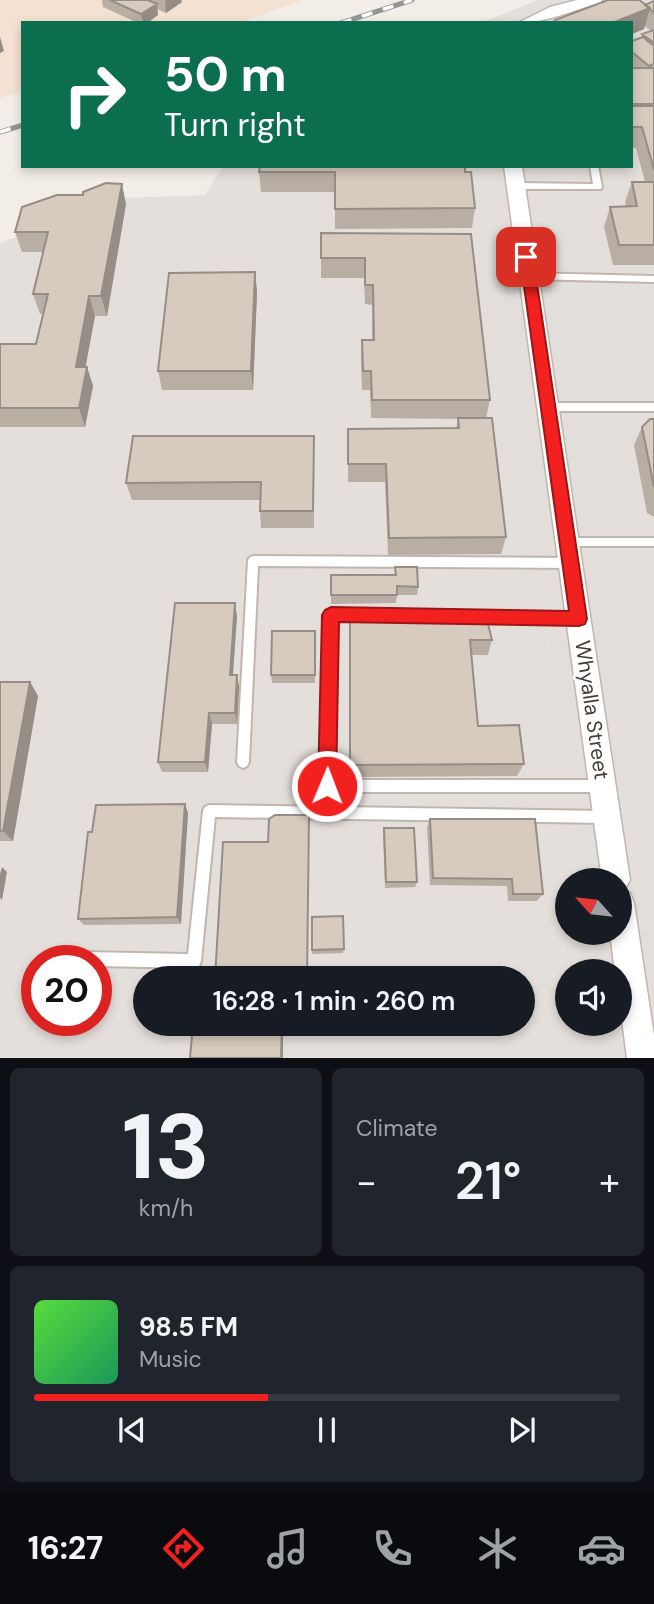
<!DOCTYPE html>
<html lang="en">
<head>
<meta charset="utf-8">
<style>
	:root { --surface:#171b24; --page:#20242c; --text:#f1f3f6; --muted:#9ea1a6; --line:#363941; --accent:#f2201e }
	body { margin:0; font-family:"DM Sans",sans-serif; background:var(--page); color:var(--text); height:100vh; display:flex; flex-direction:column; font-size:26px; white-space:nowrap }
	* { box-sizing:border-box; margin:0 }
	p { font-size:23px; color:var(--muted) }
	.icon { flex:none; width:38px; height:38px; fill:none; stroke:currentColor; stroke-width:2; stroke-linecap:round; stroke-linejoin:round }
	.map { position:relative; height:1058px; overflow:hidden }
	.sheet { display:flex; flex-direction:column; gap:10px; padding:10px; background:#0d0f14; flex:1 }
	.sheet>* { flex:none }
	.top-card { position:absolute; left:21px; top:21px; width:612px; height:147px; border-radius:0px; box-shadow:0 4px 10px #0003; background:#0b6e4f; color:#fff; overflow:hidden }
	.needle { width:46px; rotate:297deg }
	.tools { position:absolute; left:555px; top:868px; display:grid; gap:14px }
	.tools a { display:grid; place-items:center; width:77px; height:77px; border-radius:50%; background:var(--surface); box-shadow:0 4px 10px #0003; font-size:35px }
	.speed { position:absolute; left:21px; top:945px; display:flex; gap:14px; font-size:35px; font-weight:700; text-align:center }
	.speed>* { display:grid; place-content:center; width:91px; height:91px; border-radius:50%; background:var(--surface); box-shadow:0 4px 10px #0003; line-height:1 }
	.speed .limit { border:10px solid #d22; background:#fff; color:#111 }
	.pin { position:absolute; display:grid; place-items:center; width:60px; height:60px; color:#fff; margin:-30px; border-radius:14px; box-shadow:0 4px 10px #0006 }
	.me { position:absolute; width:77px; margin:-38px; rotate:1deg; stroke-linejoin:round; filter:drop-shadow(0 0 5px #0008) }
	.turn { display:flex; align-items:center; gap:24px; height:147px; padding:0 28px; font-size:32px }
	.turn .icon { width:91px; height:91px; stroke-width:2.5 }
	.turn b { display:block; font-size:49px; line-height:60px }
	.big { font-size:52px; font-weight:600; line-height:1.1 }
	.sheet .tile { flex:1; display:flex; flex-direction:column; justify-content:center; gap:10px; min-width:0; padding:0 24px; border-radius:10px; background:var(--page) }
	.sheet .dial { align-items:center; gap:0 }
	.dial b { font-size:91px; line-height:1 }
	.song { display:flex; align-items:center; gap:21px }
	.cover { width:84px; height:84px; border-radius:10px; background:linear-gradient(135deg,hsl(110 70% 55%),hsl(150 70% 35%)) }
	.played { height:7px; border-radius:4px; background:linear-gradient(90deg,var(--accent) 40%,var(--line) 40%) }
	.keys { display:flex; justify-content:space-around; direction:ltr }
	.heat { display:flex; justify-content:space-between; align-items:center; font-size:38px; direction:ltr }
	.sheet .tiles { flex:1; display:grid; gap:10px; grid-template-columns:1fr 1fr }
	.tile:last-child { grid-column:span 2 }
	.trip { position:absolute; left:133px; top:966px; width:402px; height:70px; border-radius:35px; background:var(--surface); box-shadow:0 4px 10px #0003; font-weight:600; line-height:70px; text-align:center }
	.tabs { display:flex; height:112px; justify-content:space-around; align-items:center; background:#090b0e; color:var(--muted) }
	.tabs .icon { width:49px; height:49px }
	.tabs .active { color:var(--accent) }
	.tabs b { font-size:32px; color:var(--text) }
	.map>svg:first-child { display:block }
	.commercial { fill:#f4e1d2 }
	.industrial { fill:#e5dfdb; fill-rule:evenodd }
	.parking { fill:#e1dedb }
	.lines { fill:none; stroke-linecap:round; stroke-linejoin:round }
	.service-casing { stroke:#c1b6ac; stroke-width:4 }
	.minor-casing { stroke:#c1b6ac; stroke-width:3 }
	.service { fill:#fff; fill-rule:evenodd }
	.minor { fill:#fff; fill-rule:evenodd }
	.rail-casing { stroke:#959595; stroke-width:5 }
	.rail { stroke:#fff; stroke-width:3.5; stroke-dasharray:11; stroke-linecap:butt }
	.wall { fill:#b9aea4 }
	.shaded-wall { fill:#968d86 }
	.building { fill:#d7cabf; stroke:#968d86; stroke-width:2 }
	.route { fill:#f2201e; stroke:#9d1514; stroke-width:2 }
	.labels { text-anchor:middle; dominant-baseline:central; stroke-width:5; stroke-linejoin:round; paint-order:stroke }
	.street-label { font-size:21px; fill:#453d36; stroke:#fff }
</style>
</head>
<body>
<div class="map">
<svg width="654" height="1058" viewBox="0 0 654 1058">
	<rect width="100%" height="100%" fill="#f2ede6"/>
	<path class="commercial" d="M0,0H302L240,23H23V91L0,98Z"/>
	<path class="industrial" d="M538,0H654V1058H0V243L126,198L205,195L223,166H632V23H481ZM567,880H620V933H567ZM37,961H96V1020H37ZM567,971H620V1024H567ZM145,978H523V1024H145Z"/>
	<path class="parking" d="M499,256H514L527,347H511Z
		M550,308L561,371H553L543,309Z
		M513,363H529L535,410L519,409Z
		M654,416V437L621,438L638,518H610L590,417Z
		M560,418H569L585,518H576Z
		M524,443L541,444L554,531L535,530Z
		M616,571H654V666H633Z
		M594,572L614,699H604L584,573Z
		M490,637H544L557,727L501,728Z
		M569,642L575,694L556,693L549,643Z
		M613,756H623L631,804H620Z
		M574,828H595L602,880H580Z
		M640,930H651L654,988H649Z
		M620,1000L627,1058H603L599,1024H620Z"/>
	<g class="lines">
		<g class="service-casing">
			<path id="service" d="M590,166H598L602,187L601,189H516L512,186L516,183L593,184Z
				M529,273L654,276V282L529,279L525,276Z
				M548,403H654V411H548L543,407Z
				M568,538H654V546H568L564,545L563,542L564,539Z
				M253,556L571,558L575,560L576,563L575,566L571,568L258,566L249,762L247,766L243,768L239,766L237,762L248,561L249,558Z
				M331,610H362L366,612L368,615L366,618L362,620H336L333,780H601L605,782L607,786L605,790L601,792H327L323,790L321,786L325,615L327,612Z
				M473,612L579,614L583,616L585,619L583,622L579,624L473,622L469,620L467,617L469,614Z
				M209,805L607,811L611,813L613,817L611,821L607,823L215,817L201,961L199,966L194,968L96,966V961H78L79,954L84,952L188,954L203,811L205,807Z"/>
		</g>
		<g class="minor-casing">
			<path id="minor" d="M577,0H602L600,3C573,10 546,23 518,23L550,7Z
				M504,166H522L630,880L624,891L630,893L634,903L654,1036V1058H627L620,1005V971H615L610,933H620V880H602Z"/>
		</g>
		<use href="#service" class="service"/>
		<use href="#minor" class="minor"/>
		<g class="rail-casing">
			<path id="rail" d="M341,23L412,0
				M0,132L23,125"/>
		</g>
		<use href="#rail" class="rail"/>
	</g>
	<path class="wall" d="M102,0H181L182,2L166,13L157,9L158,15L147,23H138L103,7Z
		M654,1V265H613L604,227L610,207L626,206L625,202L632,182H645L636,148H632V68H635L632,65V41L641,38L642,34L651,31L645,26L644,29L632,34V23L645,5Z
		M259,172H465L475,208L472,228L335,229V192H261Z
		M126,204L107,316H95L85,367H87L93,386L85,427H0V344H36L43,314H40L33,294L43,252H22L15,232Z
		M321,233L471,234L490,400L486,418L506,537L501,554L388,555L385,482H348V429L456,428L458,419L371,418L370,390H362L361,359L362,340H372V305L365,304L364,278H321Z
		M255,272L257,292L253,390H162L158,371Z
		M654,419V517L647,513L634,445L642,427Z
		M314,436V528H261L260,511V500H132L126,483Z
		M395,567L418,587L417,595H397L396,603L331,604V575H395Z
		M350,608L492,640L488,655H471L478,726L524,764L517,776L350,777Z
		M237,616L233,675L239,686L237,724H212L208,772H162L158,762Z
		M315,631V683H272L271,675Z
		M0,682H30L38,696L13,841H0Z
		M188,813L181,924L84,925L78,919L92,832Z
		M430,819L543,894L537,901H508L507,886L430,885L427,827Z
		M384,828L417,882L415,887L385,888L383,834Z
		M312,917L344,949L343,953L312,954Z"/>
	<path class="shaded-wall" d="M167,0H181L182,2L166,13L165,1Z
		M157,4L158,15L147,23H143L141,14Z
		M650,8L644,29L632,34V23H612Z
		M0,37L4,51L0,53Z
		M122,184L126,204L107,316L101,296Z
		M255,272L257,292L253,390L251,371Z
		M89,296L95,316L82,386L76,367Z
		M87,367L93,386L85,427L79,408Z
		M235,603L237,616L232,686L230,675Z
		M237,675L239,686L237,724L235,713Z
		M30,682L38,696L13,841L3,831Z
		M209,713L212,724L208,772L205,762Z
		M185,804L188,813L181,924L177,917Z
		M2,867L7,872L2,900L0,898V874Z
		M282,1024H283V1058H281Z"/>
	<path class="building" d="M110,0H148L157,4L141,14Z
		M608,0H639L650,8L612,23H552L555,20Z
		M654,1V13L645,5Z
		M654,30V43L642,34Z
		M643,37L654,46V64L649,66L632,52V41Z
		M632,68H654V104H632Z
		M632,106H654V170L642,127H632Z
		M260,166H465V172H471L475,208L335,209V172H259Z
		M632,182H654V245H619L610,207L637,206Z
		M106,183L122,184L101,296H89L76,367H87L79,408H0V344H36L48,294H33L48,232H15L22,207L57,195H83V192Z
		M321,233L471,234L490,400H372L371,371H363L362,340H374L373,285H365V258H321Z
		M255,272L251,371H158L169,273Z
		M458,418H492L506,537L389,538L386,464H348V429L459,428Z
		M650,419H654V487L642,427Z
		M133,436H314L313,511H260L261,482L126,483Z
		M395,567H417L418,587L397,586V595H331V575H396Z
		M175,603H235L230,675H237L235,713H209L205,762H158Z
		M350,608L485,612L492,640H470L478,726L519,725L524,764L350,765Z
		M272,631H315V675H271Z
		M0,682H30L3,831H0Z
		M185,804L177,917L78,919L88,832H92L96,805Z
		M275,815H309L307,978H215L223,842H268L269,819Z
		M430,819H535L543,894H513L512,879L433,878Z
		M384,828H414L417,882H386Z
		M343,916L344,949L312,950V917Z
		M193,1024H282L281,1058H190Z"/>
	<path class="route" d="M526,252L533,257L587,619L585,624L579,626L339,622L336,786L333,793L327,795L320,793L318,786L322,615L325,610L331,607L569,611L520,257Z"/>
	<g class="labels">
		<g class="street-label">
			<text transform="translate(592 710) rotate(82)">Whyalla Street</text>
		</g>
	</g>
</svg>
<div class="tools">
<a><svg class="needle" viewBox="-14 -14 28 28"><path d="M0-13l5 13h-10z" fill="#e53935"/><path d="M0 13l5-13h-10z" fill="#9ea1a6"/></svg></a>
<a><svg class="icon" aria-label="sound" viewBox="0 0 24 24"><path d="M4 9h4l5-4v14l-5-4H4zM17 9q2 3 0 6"/></svg></a>
</div>
<div class="speed"><div class="limit">20</div></div>
<div class="pin" style="left:526px;top:257px;background:#d93025"><svg class="icon" aria-label="arrive" viewBox="0 0 24 24"><path d="M6 21V4h12l-3 4 3 4H6"/></svg></div>
<svg class="me" style="left:327px;top:786px" viewBox="-20 -20 40 40"><circle r="17" fill="#f2201e" stroke="#fff" stroke-width="3"/><path d="M0-11L8 9 0 5-8 9z" fill="#fff"/></svg>
<div class="trip">16:28 · 1 min · 260 m</div>
<div class="top-card">
<div class="turn"><svg class="icon" aria-label="right" viewBox="0 0 24 24"><path d="M7 20v-9h11M14 6l5 5-5 5"/></svg><div><b>50 m</b>Turn right</div></div>
</div>
</div>
<section class="sheet">
<div class="tiles">
<div class="tile dial"><b>13</b><p>km/h</p></div>
<div class="tile"><p>Climate</p>
<div class="heat"><a>−</a><b class="big">21°</b><a>+</a></div>
</div>
<div class="tile">
<div class="song"><i class="cover"></i><div><b>98.5 FM</b><p>Music</p></div></div>
<div class="played"></div>
<div class="keys"><svg class="icon" aria-label="previous" viewBox="0 0 24 24"><path d="M18 5L8 12l10 7zM5 5v14"/></svg><svg class="icon" aria-label="pause" viewBox="0 0 24 24"><path d="M8 5v14M16 5v14"/></svg><svg class="icon" aria-label="next" viewBox="0 0 24 24"><path d="M6 5l10 7-10 7zM19 5v14"/></svg></div>
</div>
</div>
</section>
<nav class="tabs">
<b>16:27</b>
<svg class="icon active" aria-label="directions" viewBox="0 0 24 24"><path d="M12 3l9 9-9 9-9-9zM9 14v-3h6M13 9l2 2-2 2"/></svg>
<svg class="icon" aria-label="music" viewBox="0 0 24 24"><path d="M9 18V5l10-2v13"/><circle cx="6" cy="18" r="3"/><circle cx="16" cy="16" r="3"/></svg>
<svg class="icon" aria-label="phone" viewBox="0 0 24 24"><path d="M5 4h4l2 5-3 2q2 4 5 5l2-3 5 2v4C11 20 4 13 5 4z"/></svg>
<svg class="icon" aria-label="climate" viewBox="0 0 24 24"><path d="M12 3v18M4 7l16 10M4 17L20 7"/></svg>
<svg class="icon" aria-label="car" viewBox="0 0 24 24"><path d="M5 17H2v-5l4-1 3-4h7l3 4 3 1v5h-3M9 17h6M6 11h13"/><circle cx="7" cy="17" r="2"/><circle cx="17" cy="17" r="2"/></svg>
</nav>
</body>
</html>
